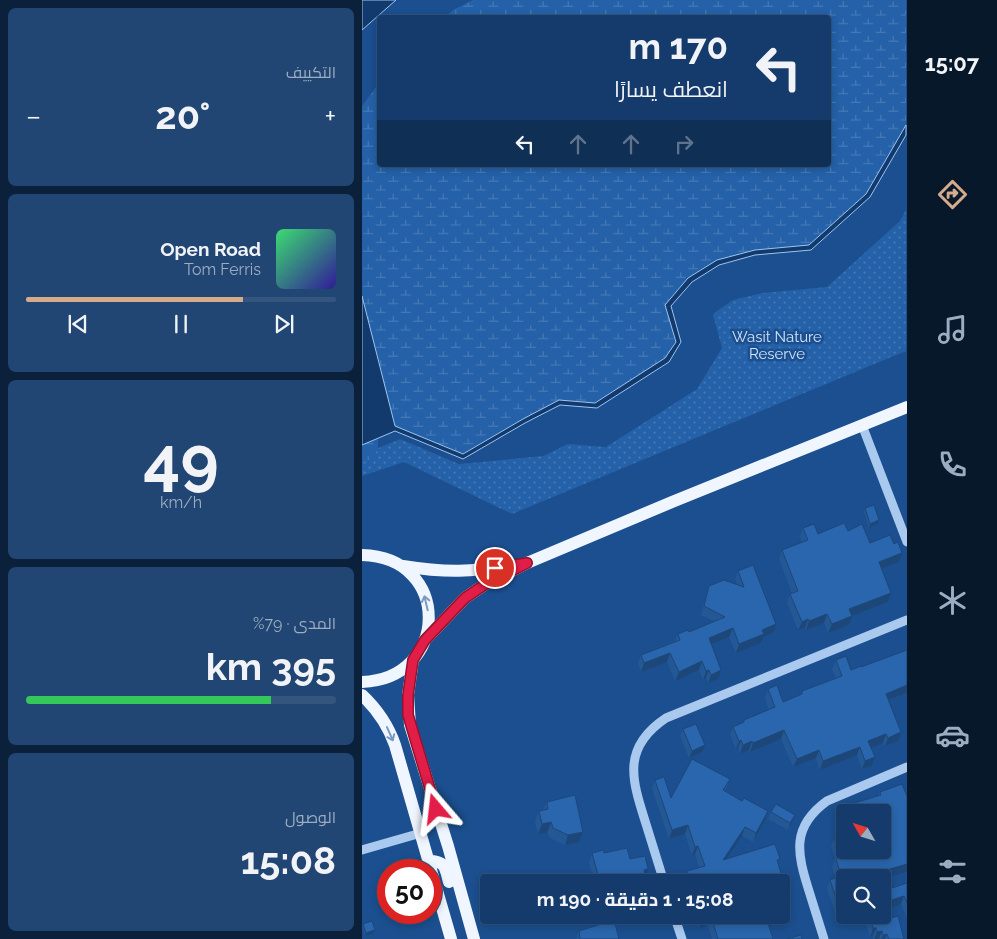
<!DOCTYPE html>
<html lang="ar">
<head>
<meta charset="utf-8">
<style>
	:root { --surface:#143b6b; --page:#214673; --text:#f1f3f6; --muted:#9dadc1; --line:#33557e; --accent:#d6ab8b }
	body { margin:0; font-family:Raleway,Cairo,sans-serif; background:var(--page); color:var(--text); direction:rtl; height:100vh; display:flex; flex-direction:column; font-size:19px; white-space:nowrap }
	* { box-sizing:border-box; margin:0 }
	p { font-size:16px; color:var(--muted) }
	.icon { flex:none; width:28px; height:28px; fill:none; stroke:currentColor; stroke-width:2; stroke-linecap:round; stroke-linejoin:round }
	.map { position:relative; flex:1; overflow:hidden; direction:ltr }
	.side { display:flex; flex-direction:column; gap:8px; padding:8px; background:#0b203b; width:362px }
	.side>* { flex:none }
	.top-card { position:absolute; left:15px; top:15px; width:454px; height:152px; border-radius:5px; box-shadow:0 2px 8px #0003,0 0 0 1px var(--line); direction:rtl; background:#143b6b; color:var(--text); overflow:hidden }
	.needle { width:32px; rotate:309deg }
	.tools { position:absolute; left:474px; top:804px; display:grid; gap:10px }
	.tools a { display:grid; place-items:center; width:55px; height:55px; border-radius:5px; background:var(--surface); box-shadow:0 2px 8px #0003,0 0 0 1px var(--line); font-size:25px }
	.speed { position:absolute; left:15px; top:859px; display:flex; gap:10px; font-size:25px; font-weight:700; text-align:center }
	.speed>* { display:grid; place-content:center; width:65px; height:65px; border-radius:50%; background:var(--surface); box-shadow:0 2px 8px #0003,0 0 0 1px var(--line); line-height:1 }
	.speed .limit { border:8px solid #d22; background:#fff; color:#111 }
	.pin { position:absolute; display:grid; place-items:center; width:42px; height:42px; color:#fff; margin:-21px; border:2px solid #fff; border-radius:50%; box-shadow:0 1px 5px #0007 }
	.me { position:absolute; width:55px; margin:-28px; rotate:343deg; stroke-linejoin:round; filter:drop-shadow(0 0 4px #0008) }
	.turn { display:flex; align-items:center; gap:18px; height:105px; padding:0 20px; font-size:22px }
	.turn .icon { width:65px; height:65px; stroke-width:2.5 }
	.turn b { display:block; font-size:35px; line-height:42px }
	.lanes { display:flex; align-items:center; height:48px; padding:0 20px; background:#0003; justify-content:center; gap:25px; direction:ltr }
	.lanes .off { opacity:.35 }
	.big { font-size:38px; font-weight:700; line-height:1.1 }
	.side .tile { flex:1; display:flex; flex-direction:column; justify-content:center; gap:8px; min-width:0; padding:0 18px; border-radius:8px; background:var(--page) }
	.side .dial { align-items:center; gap:0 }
	.dial b { font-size:65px; line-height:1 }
	.song { display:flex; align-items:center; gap:15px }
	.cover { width:60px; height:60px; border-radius:8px; background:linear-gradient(135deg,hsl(140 70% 55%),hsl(250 70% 35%)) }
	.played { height:5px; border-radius:2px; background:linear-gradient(90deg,var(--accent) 70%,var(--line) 70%) }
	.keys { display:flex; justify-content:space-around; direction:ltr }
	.heat { display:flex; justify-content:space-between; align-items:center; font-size:28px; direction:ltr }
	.charge { height:8px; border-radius:4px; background:linear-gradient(90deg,#34c759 79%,var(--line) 0) }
	.trip { position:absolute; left:118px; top:874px; width:310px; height:50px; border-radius:5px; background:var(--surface); box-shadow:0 2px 8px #0003,0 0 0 1px var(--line); font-weight:700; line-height:50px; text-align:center; direction:rtl }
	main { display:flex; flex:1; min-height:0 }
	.tabs { display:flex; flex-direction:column; width:90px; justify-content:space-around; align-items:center; background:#08182b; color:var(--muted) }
	.tabs .icon { width:35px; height:35px }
	.tabs .current { color:var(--accent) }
	.tabs b { font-size:22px; color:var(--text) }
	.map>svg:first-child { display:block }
	.grass { fill:url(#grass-dots) }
	.wetland { fill:url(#wetland-marsh) }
	.water { fill:#123a6d; stroke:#9cc4f0 }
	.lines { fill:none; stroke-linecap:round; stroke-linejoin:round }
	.minor { stroke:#a9c9ee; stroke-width:9 }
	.major { stroke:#f0f6ff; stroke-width:12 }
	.wall { fill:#245895 }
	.shaded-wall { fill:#1d4779 }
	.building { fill:#2a66ad; stroke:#1d4779 }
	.oneway { stroke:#7b9ac1 }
	.route-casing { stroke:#92132f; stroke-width:12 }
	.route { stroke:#e11d48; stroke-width:9 }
	.labels { text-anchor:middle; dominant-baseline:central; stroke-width:5; stroke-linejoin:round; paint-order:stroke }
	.park-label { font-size:15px; fill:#cfe3fa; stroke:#1b4f8f }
</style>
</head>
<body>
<main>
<nav class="tabs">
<b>15:07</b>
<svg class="icon current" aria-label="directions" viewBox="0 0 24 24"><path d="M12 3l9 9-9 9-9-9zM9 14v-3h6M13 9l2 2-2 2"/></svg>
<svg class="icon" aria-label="music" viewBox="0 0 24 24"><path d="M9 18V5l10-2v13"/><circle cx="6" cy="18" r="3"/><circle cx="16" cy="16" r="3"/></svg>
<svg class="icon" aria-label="phone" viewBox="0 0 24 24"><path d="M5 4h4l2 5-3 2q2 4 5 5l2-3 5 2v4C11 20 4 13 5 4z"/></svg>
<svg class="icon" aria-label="climate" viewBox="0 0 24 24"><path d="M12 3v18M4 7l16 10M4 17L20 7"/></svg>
<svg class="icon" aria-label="car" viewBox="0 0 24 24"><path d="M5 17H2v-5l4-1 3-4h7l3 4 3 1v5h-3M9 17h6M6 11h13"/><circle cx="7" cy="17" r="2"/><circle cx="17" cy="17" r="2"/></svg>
<svg class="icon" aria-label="filters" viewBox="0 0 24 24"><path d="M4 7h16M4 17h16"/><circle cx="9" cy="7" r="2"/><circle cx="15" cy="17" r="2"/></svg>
</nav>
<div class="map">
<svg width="545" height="939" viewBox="0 0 545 939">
	<defs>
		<pattern id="grass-dots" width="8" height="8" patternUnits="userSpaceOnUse" patternTransform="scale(1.25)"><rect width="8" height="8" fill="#2461a8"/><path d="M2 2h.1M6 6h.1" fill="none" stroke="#4579b5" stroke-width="1.8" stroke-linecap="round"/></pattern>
		<pattern id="wetland-marsh" width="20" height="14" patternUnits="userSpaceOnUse" patternTransform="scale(1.25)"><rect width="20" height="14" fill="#2461a8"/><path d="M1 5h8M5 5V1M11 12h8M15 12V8" fill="none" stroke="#4579b5"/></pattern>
	</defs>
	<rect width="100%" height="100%" fill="#1b4f8f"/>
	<path class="grass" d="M544,210V351L150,514L42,462L0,476V455L38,439L97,464L181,456L206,444L244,447L335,389L360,348L351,315L355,311L371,300L400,293L465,287L538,221Z"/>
	<path class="wetland" d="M111,0H544V125L504,194L447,246L393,250L355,260L326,278L303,305L314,342L303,358L233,403L197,400L161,419L100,454L33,426L0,296V106L17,83L18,165H466V18L83,17L91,10Z
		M0,407L16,423V460H0Z"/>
	<path class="water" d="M0,0H34L0,30Z
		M544,125V135L508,197L449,250L393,255L357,265L330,282L309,306L319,342L307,362L235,408L198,405L163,423L101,459L33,431L0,445V296L33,426L101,454L161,419L197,400L233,403L303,358L314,342L303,305L326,278L355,260L393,250L447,245L504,194Z"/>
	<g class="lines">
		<path class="minor" d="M500,425L545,542
			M0,850L59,833
			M302,882C296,863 290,843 284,824C270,780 259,748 304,718L545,620
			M312,915L320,939
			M462,939C457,923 452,907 447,891C435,853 429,827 465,801L545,767"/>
		<path class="major" d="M0,555C90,557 88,679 0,682
			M41,566C84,573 110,572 153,565
			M63,640L103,598L122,585L165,563L310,502L545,407
			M51,660L46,695L48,725L86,846L112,939
			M0,695C16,710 26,725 33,745L89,939
			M67,861C84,861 83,868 87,882"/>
	</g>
	<path class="wall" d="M503,508L517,520L516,524L507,528L502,512Z
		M441,528L456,534L486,531L508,543L537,562L520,569L526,602L490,616L487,625L466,633L462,623L444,630L443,628L436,630L425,603L428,594L430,593L417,559L420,550L440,542L438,537Z
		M376,571L411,633L401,637L399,643L374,653L367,637L349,645L359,670L356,679L346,683L344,678L341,680L337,670L313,681L305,662L279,672L276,663L279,655L313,641L316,634L327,632L352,621L339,615L344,595L347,586L375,584L373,579Z
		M545,650V693L526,700L539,732L536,741L523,746L521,743L509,747L513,757L510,766L500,769L495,755L458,770L454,758L431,767L419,739L388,752L387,750L378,754L376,748L374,749L368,735L371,727L381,723L382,720L407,710L403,698L406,689L421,702L438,695L440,691L474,678L470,669L474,660L489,670L499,667Z
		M321,729L340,752L327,758L318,736Z
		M368,779L363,791L380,801L406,811L403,820L391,842L380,836L364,859L416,864L422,883L430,900L427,908L425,921L407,927L411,939H350L346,925L337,928L333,915H419V882H315V881L322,879L325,871L337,867L333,854L330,855L323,834L307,839L290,789L293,780L309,798Z
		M518,792L545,796V872L523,878L527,889L545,883V919L539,904L520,910V878H482V915L486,921L477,924L465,888L468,880L474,878L470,867L473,859L469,846L472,838L482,850L520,812H486L489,804L516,796Z
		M185,802L221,832L217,842L203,845L188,838L185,833L176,834L173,821L177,811L181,810Z
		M409,812L433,815L430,822L426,830L406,819Z
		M230,853L268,859L283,877L284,882H232L227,862Z
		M502,915H520L522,920L542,939H511V936L508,937Z
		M1,924L11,934L3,936L0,927Z
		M217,931L257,939H214Z"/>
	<path class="shaded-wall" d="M517,520L516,524L507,528L508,524Z
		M540,553L537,562L514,571L517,562Z
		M529,593L526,602L490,616L487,625L466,633L470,624L487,609Z
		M465,614L462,623L444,630L447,621Z
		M446,619L443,628L436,630L440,622Z
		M414,624L411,633L401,637L399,643L374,653L377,644L400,630Z
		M371,628L367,637L343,647L347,638Z
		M308,653L305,662L279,672L282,663Z
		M340,661L337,670L313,681L317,672Z
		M347,670L344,678L341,680L344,671Z
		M359,670L356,679L346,683L349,675Z
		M545,685V693L520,702L524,694Z
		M422,730L419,739L388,752L391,743Z
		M539,732L536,741L523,746L526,738Z
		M524,734L521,743L503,750L506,741Z
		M379,740L376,748L374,749L377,741Z
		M390,741L387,750L378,754L381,745Z
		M343,745L340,752L327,758L330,751Z
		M498,747L495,755L458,770L461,761Z
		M457,750L454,758L431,767L435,759Z
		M513,757L510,766L500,769L503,761Z
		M406,811L403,820L391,842L394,833Z
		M433,815L430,822L426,830L428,823Z
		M189,822L185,833L176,834L180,824Z
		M326,825L323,834L307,839L310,830Z
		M383,827L380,836L358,869L361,860Z
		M221,832L217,842L203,845L206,835Z
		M336,846L333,854L330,855L333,847Z
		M545,864V872L520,879L521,871Z
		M286,869L283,878L282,870Z
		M542,896L539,904L520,910V903Z
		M430,900L427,908L425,901Z
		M429,912L425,921L402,928L405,920Z
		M482,915H488L486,921L477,924L480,916Z
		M349,916L346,925L337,928L340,919Z
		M511,928H514L511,936L508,937Z
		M13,930L11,934L3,936L4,933Z
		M520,931L517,939H512L515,932Z
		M525,934L523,939H519L521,935Z"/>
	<path class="building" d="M512,505L517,520L508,524L503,508Z
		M482,523L486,531L500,524L508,543L528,535L532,544L536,542L540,553L517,562L529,593L487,609L490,616L470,624L465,614L447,621L446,619L440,622L428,594L436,591L420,550L446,540L441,528L452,524L456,534Z
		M391,565L414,624L400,630L402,634L377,644L371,628L347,638L359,670L349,675L347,670L344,671L340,661L317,672L308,653L282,663L279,655L318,640L316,634L326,630L327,632L363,617L342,606L347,586L362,580L382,587L376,571Z
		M545,650V685L524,694L539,732L526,738L524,734L506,741L513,757L503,761L498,747L461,761L457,750L435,759L422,730L391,743L390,741L381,745L379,740L377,741L371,727L382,722V720L413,707L406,689L415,685L421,702L440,694V691L480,676L474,660L484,656L489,670L499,666V667Z
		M334,724L343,745L330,751L321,729Z
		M330,759L368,779L361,790L380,801L382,798L406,811L394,833L383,827L361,860L413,844L418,859L415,860L422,883L424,882L430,900L425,901L429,912L419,915V882H315V881L326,878L325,871L343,866L336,846L333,847L326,825L310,830L293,780L302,777L309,798Z
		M540,784L545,796V864L521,871L527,889L545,883V903L542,896L520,903V878H482V881H481L482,888V915L480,916L468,880L479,876L474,859L478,857L472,838L482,835V850H520V812H492L489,804L519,795L518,792Z
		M213,795L221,832L206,835L191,828L189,822L180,824L177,811L186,809L185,802Z
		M414,804L433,815L428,823L409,812Z
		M265,848L268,859L283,856L286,869L282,870L285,881L279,882H273V880L264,882H238L230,853L242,850V853Z
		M520,912L522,920L536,916L542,939H527L525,934L521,935L520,931L515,932L514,928H511L507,915H520Z
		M339,915H419L405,920L411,939H356L349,916L340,919Z
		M252,920L257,939H218L217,931Z
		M10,921L13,930L4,933L1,924Z
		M439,935L440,939H425Z"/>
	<defs><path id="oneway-shaft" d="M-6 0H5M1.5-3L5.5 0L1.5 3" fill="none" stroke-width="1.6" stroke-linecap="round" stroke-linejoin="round" transform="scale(1.25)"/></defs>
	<g class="oneway">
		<use href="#oneway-shaft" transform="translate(64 603) rotate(-103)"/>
		<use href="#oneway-shaft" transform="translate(28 734) rotate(66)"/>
	</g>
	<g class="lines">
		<g class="route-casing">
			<path id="route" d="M74,809L46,715V695L51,660L63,640L103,598L122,585L165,563L133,568"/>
		</g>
		<use href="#route" class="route"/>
	</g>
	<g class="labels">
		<g class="park-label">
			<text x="415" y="337">Wasit Nature<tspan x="415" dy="17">Reserve</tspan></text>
		</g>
	</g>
</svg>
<div class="tools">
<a><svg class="needle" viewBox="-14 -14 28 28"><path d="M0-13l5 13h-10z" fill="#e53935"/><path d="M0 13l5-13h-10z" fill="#9dadc1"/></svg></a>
<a><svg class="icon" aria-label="search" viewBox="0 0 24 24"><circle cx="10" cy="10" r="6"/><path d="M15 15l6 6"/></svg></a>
</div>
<div class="speed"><div class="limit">50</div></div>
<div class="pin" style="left:133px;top:568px;background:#d93025"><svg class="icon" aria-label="arrive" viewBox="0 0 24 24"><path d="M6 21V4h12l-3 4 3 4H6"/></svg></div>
<svg class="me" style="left:74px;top:809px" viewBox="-20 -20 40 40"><path d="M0-17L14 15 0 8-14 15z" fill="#e11d48" stroke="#fff" stroke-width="4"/></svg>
<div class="trip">15:08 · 1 دقيقة · 190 m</div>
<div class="top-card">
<div class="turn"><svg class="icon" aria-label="left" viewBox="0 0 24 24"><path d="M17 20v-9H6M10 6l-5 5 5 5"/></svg><div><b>170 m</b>انعطف يسارًا</div></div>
<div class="lanes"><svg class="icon" aria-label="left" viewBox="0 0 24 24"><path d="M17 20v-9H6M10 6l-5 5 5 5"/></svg><svg class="icon off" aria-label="ahead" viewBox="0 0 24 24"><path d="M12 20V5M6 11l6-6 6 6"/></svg><svg class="icon off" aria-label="ahead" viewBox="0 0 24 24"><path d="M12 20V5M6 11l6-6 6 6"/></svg><svg class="icon off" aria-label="right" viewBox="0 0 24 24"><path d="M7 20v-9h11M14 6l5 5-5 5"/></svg></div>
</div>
</div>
<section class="side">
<div class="tile"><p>التكييف</p>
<div class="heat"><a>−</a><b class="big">20°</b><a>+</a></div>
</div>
<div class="tile">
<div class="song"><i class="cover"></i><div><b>Open Road</b><p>Tom Ferris</p></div></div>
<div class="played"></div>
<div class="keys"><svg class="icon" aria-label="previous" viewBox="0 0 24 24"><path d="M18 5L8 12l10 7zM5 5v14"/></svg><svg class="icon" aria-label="pause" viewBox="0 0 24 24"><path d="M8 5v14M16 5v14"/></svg><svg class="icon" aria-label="next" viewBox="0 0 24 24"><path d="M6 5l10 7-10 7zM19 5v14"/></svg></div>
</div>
<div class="tile dial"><b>49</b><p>km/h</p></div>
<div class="tile"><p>المدى · 79%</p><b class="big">395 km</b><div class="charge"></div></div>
<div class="tile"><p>الوصول</p><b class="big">15:08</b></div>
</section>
</main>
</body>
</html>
